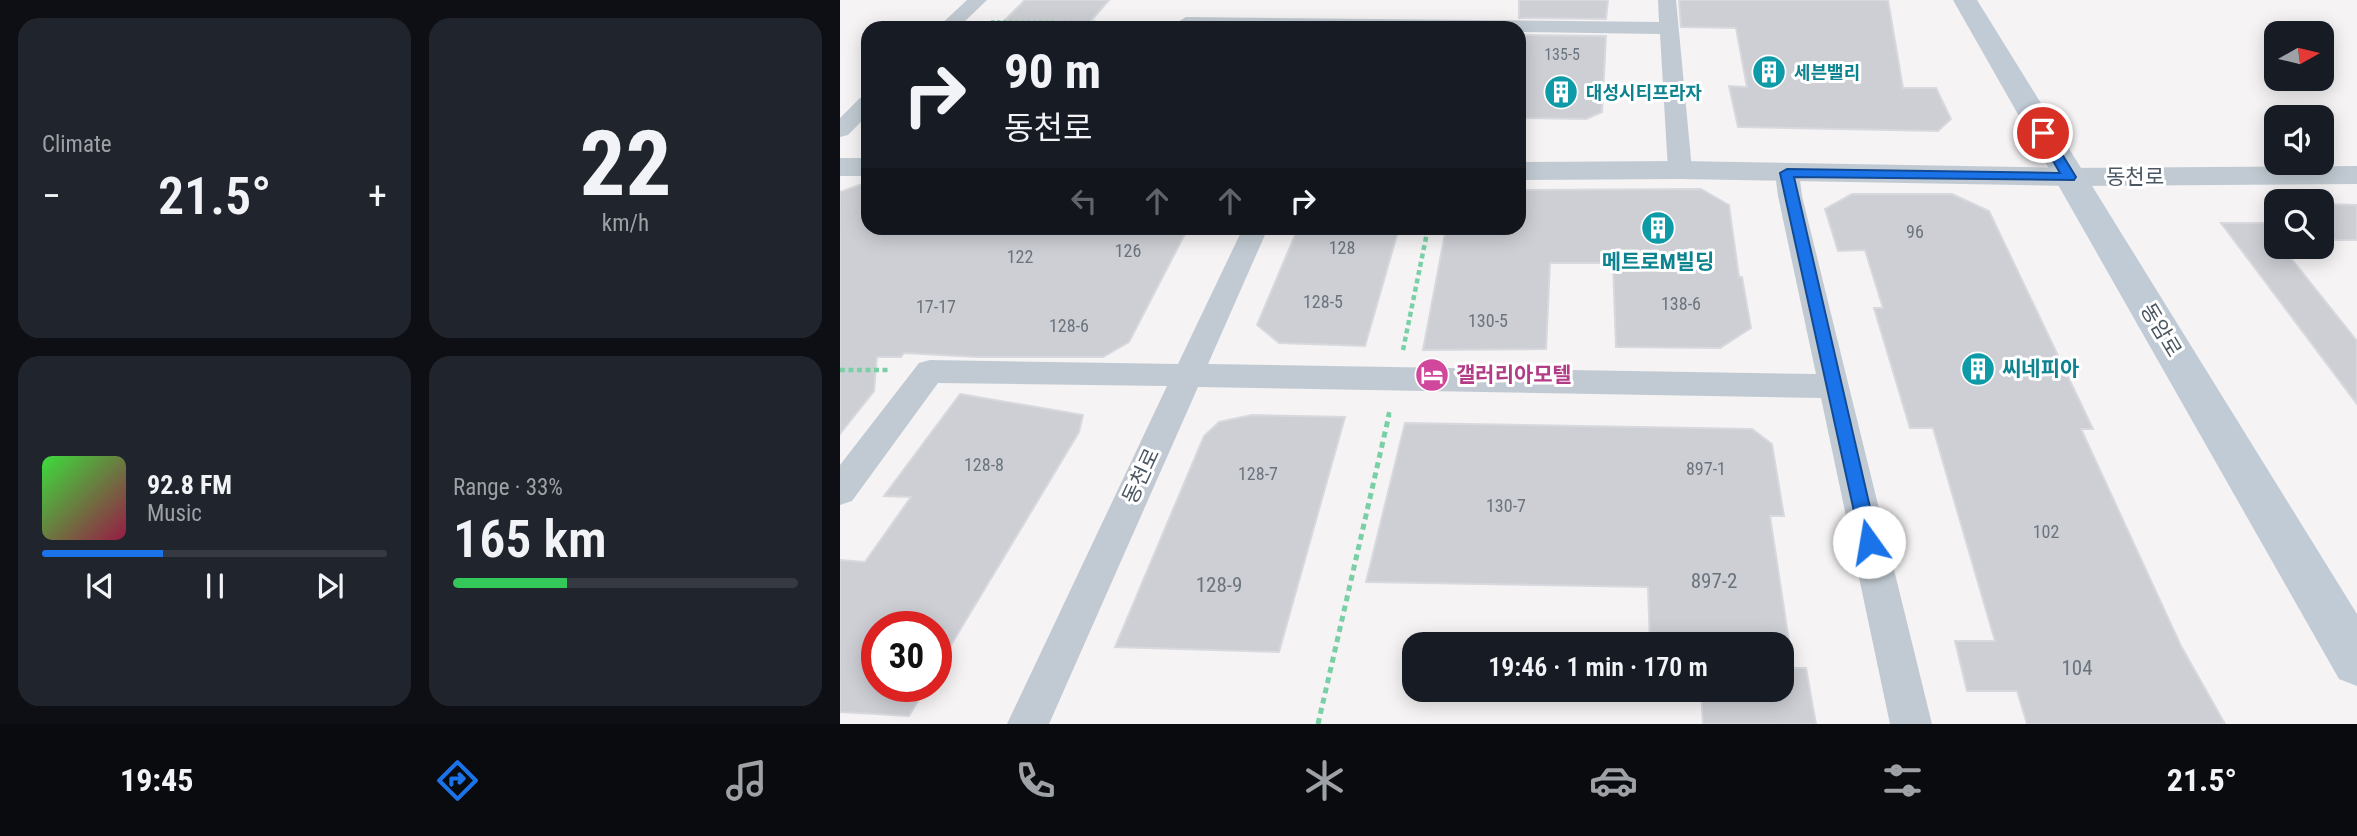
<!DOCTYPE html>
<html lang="en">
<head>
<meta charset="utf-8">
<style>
	:root { --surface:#171b24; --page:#20242c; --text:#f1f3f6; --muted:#9ea1a6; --line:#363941; --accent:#1a73e8 }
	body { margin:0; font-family:"Roboto Condensed","Noto Sans KR",sans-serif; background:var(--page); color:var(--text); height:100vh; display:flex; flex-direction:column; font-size:26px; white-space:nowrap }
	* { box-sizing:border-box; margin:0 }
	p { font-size:23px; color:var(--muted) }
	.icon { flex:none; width:38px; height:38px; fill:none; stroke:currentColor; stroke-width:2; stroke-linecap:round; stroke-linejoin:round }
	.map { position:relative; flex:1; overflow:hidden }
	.details { display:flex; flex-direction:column; gap:18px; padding:18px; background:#0d0f14; width:840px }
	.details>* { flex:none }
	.hud { position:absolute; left:21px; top:21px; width:665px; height:214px; border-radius:21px; box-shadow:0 4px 18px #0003; background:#171b24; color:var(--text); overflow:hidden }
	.needle { width:46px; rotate:82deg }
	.fabs { position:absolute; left:1424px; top:21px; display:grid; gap:14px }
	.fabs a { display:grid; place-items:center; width:70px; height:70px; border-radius:14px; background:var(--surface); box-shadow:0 4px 18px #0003; font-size:35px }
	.speed { position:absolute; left:21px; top:611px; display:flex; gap:14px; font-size:35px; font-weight:700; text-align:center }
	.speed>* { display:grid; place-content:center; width:91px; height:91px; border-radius:50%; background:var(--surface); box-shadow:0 4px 18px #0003; line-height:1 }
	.speed .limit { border:10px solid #d22; background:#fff; color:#111 }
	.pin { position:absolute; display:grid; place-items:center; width:60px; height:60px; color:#fff; margin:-30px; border:4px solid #fff; border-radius:50%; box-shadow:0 2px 7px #0007 }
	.me { position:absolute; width:77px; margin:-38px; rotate:347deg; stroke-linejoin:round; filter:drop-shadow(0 0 5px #0008) }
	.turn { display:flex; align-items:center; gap:24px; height:147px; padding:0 28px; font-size:32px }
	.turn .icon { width:91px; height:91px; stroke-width:2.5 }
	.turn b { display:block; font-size:49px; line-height:60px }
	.lanes { display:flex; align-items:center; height:66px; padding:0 28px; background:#0003; justify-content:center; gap:35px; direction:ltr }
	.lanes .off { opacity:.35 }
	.big { font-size:52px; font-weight:600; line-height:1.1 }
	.details .card { flex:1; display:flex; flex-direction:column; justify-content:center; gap:10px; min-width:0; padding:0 24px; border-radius:21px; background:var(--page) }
	.details .dial { align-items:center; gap:0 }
	.dial b { font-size:91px; line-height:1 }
	.song { display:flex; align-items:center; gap:21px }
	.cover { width:84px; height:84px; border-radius:10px; background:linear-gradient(135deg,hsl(120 70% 55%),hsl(340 70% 35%)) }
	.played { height:7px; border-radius:4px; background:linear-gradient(90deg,var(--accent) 35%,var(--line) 35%) }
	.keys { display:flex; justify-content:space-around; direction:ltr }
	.heat { display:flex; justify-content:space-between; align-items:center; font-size:38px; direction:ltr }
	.charge { height:10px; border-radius:5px; background:linear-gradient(90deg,#34c759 33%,var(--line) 0) }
	.details .tiles { flex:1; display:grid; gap:18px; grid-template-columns:repeat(2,1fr) }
	.trip { position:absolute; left:562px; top:632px; width:392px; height:70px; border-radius:21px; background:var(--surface); box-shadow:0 4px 18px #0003; font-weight:600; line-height:70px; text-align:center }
	.dock { display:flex; height:112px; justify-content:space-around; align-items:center; background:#090b0e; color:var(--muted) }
	.dock .icon { width:49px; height:49px }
	.dock .active { color:var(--accent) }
	.dock b { font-size:32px; color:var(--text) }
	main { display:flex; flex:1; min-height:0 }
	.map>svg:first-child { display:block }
	.building { fill:#cdcfd5; stroke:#d7d9de; stroke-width:2 }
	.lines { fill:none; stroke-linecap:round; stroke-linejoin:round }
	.path-far2 { stroke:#7ad0a6; stroke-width:3.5; stroke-dasharray:3.5 2.5; stroke-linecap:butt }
	.path-far1 { stroke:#7ad0a6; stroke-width:4.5; stroke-dasharray:5 3.5; stroke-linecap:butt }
	.path { stroke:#7ad0a6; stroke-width:5; stroke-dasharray:6 4.5; stroke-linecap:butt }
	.minor { fill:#c1cad2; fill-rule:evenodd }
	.tertiary { fill:#c1cad2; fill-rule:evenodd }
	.secondary { fill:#c1cbd6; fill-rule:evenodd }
	.route { fill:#1a73e8; stroke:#114b97; stroke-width:2 }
	.labels { text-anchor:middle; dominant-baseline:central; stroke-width:6; stroke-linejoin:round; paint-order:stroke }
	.far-number-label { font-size:16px; fill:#6b747e }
	.far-culture-label { font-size:18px; font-weight:bold; fill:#0d838f; stroke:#fff; text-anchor:start }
	.number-label { font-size:18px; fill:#6b747e }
	.street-label { font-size:21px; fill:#4a5661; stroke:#fff }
	.culture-label { font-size:21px; font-weight:bold; fill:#0d838f; stroke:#fff }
	.hotel-label { font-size:21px; font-weight:bold; fill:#b23c85; stroke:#fff; text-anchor:start }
	.near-number-label { font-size:21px; fill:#6b747e }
</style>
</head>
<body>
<main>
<section class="details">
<div class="tiles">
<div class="card"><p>Climate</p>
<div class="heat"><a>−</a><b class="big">21.5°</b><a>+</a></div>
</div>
<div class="card dial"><b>22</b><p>km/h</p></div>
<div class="card">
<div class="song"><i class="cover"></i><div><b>92.8 FM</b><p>Music</p></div></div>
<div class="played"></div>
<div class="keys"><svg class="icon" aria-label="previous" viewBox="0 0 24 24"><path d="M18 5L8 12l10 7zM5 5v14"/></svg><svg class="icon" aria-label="pause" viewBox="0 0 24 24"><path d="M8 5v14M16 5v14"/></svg><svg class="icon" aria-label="next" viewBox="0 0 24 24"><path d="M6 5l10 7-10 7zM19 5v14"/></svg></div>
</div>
<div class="card"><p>Range · 33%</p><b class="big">165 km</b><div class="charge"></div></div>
</div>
</section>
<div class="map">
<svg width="1517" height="724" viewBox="0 0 1517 724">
	<rect width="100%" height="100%" fill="#f5f3f3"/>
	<path class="building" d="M185,0H269L245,28H157Z
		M679,0H768L766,19L679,18Z
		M839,0H1048L1063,88H1096L1111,119L1098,131L898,127L889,86L907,87L896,28L841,27Z
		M679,35L766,36L762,112L746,119L679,118Z
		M28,182V228H348L289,342L263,357H138L64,353L61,357H37L34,391L0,434V192Z
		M861,189L889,205L899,277H902L911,328L880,348L776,347L773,263H710L706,349L583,350L606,228H679V190Z
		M1012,194H1112L1149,211L1253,429H1241L1341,646L1385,724H1187L1177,691H1127L1115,641H1155L1093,428H1070L1034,308H1043L1025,250L998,251L985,209Z
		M1482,204L1517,205V240H1482Z
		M1381,223H1423L1437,241V247H1442L1517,341V404Z
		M458,228H559L525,346L439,343L417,325Z
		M120,394L243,415L239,432L96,670V626H37V686H87L69,716L0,712V560L25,562L71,497L44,496Z
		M412,415L505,417L439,652L275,647L364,436L379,422Z
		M565,423L912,429L932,444L944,516H930L953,668H966L976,724H863L861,690H942V644H810L808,587L526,582Z"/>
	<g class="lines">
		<path class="path-far2" d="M151,22L321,23"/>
		<path class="path-far1" d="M563,350L588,228
			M0,370H51
			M548,417L550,410"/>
		<path class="path" d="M478,724L549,415"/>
		<path class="minor" d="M127,0H147L118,28H97Z
			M818,0H836L852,170L848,175H832L828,170L820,34L679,32V28H343L336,23L346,17L819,22Z
			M28,97V115L8,135L0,137V118L20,98Z
			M947,166L955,168L959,173L962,196L1092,724H1050L981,398L358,387L209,724H167L327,386L98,383L12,501L0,505V465L79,363L90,360L338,364L403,228H428L368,364L976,374L938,196L935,173L939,168Z"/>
		<path class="tertiary" d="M0,158H28V176H0Z
			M840,161L1229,168L1517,166V184L1229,186L840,179L679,180V162Z"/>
		<path class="secondary" d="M1113,0H1137L1517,614V686L1499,679Z"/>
	</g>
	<path class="route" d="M1203,129L1209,133L1236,177L1234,180L954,177L1038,542L1036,548L1029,551L1022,548L940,173L947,169L1220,173L1197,133Z"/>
	<defs>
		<g id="building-disc" transform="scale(1.75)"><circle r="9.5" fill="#0f9aa8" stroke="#fff"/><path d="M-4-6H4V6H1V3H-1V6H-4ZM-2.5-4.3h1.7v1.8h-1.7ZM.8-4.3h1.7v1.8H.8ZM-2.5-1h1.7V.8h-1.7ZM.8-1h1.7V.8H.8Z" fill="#fff"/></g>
		<g id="hotel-disc" transform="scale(1.75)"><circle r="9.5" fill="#d1479c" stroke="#fff"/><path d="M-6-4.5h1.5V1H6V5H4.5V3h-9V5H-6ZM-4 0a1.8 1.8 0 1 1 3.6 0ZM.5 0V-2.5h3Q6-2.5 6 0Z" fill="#fff"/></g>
	</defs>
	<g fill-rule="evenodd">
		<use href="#building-disc" x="929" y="72"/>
		<use href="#building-disc" x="721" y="92"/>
		<use href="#building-disc" x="818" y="228"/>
		<use href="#building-disc" x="1138" y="369"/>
		<use href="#hotel-disc" x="592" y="375"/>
	</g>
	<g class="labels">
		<g class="far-number-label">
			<text x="722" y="54">135-5</text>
		</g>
		<g class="far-culture-label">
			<text x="954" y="72">세븐밸리</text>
			<text x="746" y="92">대성시티프라자</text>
		</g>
		<g class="number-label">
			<text x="1075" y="231">96</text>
			<text x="502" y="247">128</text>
			<text x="288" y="250">126</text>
			<text x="180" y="256">122</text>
			<text x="483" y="301">128-5</text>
			<text x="841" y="303">138-6</text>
			<text x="96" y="306">17-17</text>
			<text x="648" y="320">130-5</text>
			<text x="229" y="325">128-6</text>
			<text x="144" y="464">128-8</text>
			<text x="866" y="468">897-1</text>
			<text x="418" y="473">128-7</text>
			<text x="666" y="505">130-7</text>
			<text x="1206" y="531">102</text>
		</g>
		<g class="street-label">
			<text x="1295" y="177">동천로</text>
			<text transform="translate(1321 330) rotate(59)">동암로</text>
			<text transform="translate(301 476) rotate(-65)">동천로</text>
		</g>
		<g class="culture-label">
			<text x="818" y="262">메트로M빌딩</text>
			<text x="1162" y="369" text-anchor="start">씨네피아</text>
		</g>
		<g class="hotel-label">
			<text x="616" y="375">갤러리아모텔</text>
		</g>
		<g class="near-number-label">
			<text x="874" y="581">897-2</text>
			<text x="379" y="585">128-9</text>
			<text x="1237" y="668">104</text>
		</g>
	</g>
</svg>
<div class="fabs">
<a><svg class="needle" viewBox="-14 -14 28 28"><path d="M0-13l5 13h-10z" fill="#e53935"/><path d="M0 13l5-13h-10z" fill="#9ea1a6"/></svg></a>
<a><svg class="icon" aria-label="sound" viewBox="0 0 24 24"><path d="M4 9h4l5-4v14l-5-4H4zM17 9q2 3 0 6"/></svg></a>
<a><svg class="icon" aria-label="search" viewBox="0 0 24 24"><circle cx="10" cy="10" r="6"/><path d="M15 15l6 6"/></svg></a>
</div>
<div class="speed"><div class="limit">30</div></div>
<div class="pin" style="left:1203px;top:133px;background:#d93025"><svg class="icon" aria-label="arrive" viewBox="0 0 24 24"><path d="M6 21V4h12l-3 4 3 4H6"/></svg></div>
<svg class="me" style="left:1029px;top:542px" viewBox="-20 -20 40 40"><circle r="19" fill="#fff"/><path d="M0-13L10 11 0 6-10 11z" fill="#1a73e8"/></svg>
<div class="trip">19:46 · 1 min · 170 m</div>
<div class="hud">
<div class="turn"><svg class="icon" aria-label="right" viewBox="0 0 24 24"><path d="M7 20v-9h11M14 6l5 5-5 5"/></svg><div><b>90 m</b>동천로</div></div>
<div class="lanes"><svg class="icon off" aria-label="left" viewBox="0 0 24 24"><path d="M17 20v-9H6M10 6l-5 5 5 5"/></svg><svg class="icon off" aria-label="ahead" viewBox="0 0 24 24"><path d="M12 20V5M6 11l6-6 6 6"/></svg><svg class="icon off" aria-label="ahead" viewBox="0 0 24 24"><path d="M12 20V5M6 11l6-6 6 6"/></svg><svg class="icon" aria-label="right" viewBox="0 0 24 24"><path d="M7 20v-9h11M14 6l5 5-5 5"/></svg></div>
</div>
</div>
</main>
<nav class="dock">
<b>19:45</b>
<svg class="icon active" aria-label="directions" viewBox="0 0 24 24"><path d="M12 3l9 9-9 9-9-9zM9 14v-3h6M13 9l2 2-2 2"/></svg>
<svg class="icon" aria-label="music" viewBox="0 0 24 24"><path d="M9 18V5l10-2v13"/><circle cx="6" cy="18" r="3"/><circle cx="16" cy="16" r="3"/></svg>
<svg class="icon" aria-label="phone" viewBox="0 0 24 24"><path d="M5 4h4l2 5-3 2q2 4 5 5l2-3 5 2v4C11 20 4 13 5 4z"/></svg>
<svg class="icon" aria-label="climate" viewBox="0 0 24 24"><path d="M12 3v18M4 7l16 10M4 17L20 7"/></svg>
<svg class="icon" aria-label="car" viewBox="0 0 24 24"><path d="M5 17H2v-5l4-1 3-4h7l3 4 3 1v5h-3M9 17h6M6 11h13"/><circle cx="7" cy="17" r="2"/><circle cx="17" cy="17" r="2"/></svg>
<svg class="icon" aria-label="filters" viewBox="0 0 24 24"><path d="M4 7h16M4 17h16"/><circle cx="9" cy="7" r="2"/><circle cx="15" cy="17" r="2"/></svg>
<b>21.5°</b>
</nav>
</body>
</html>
